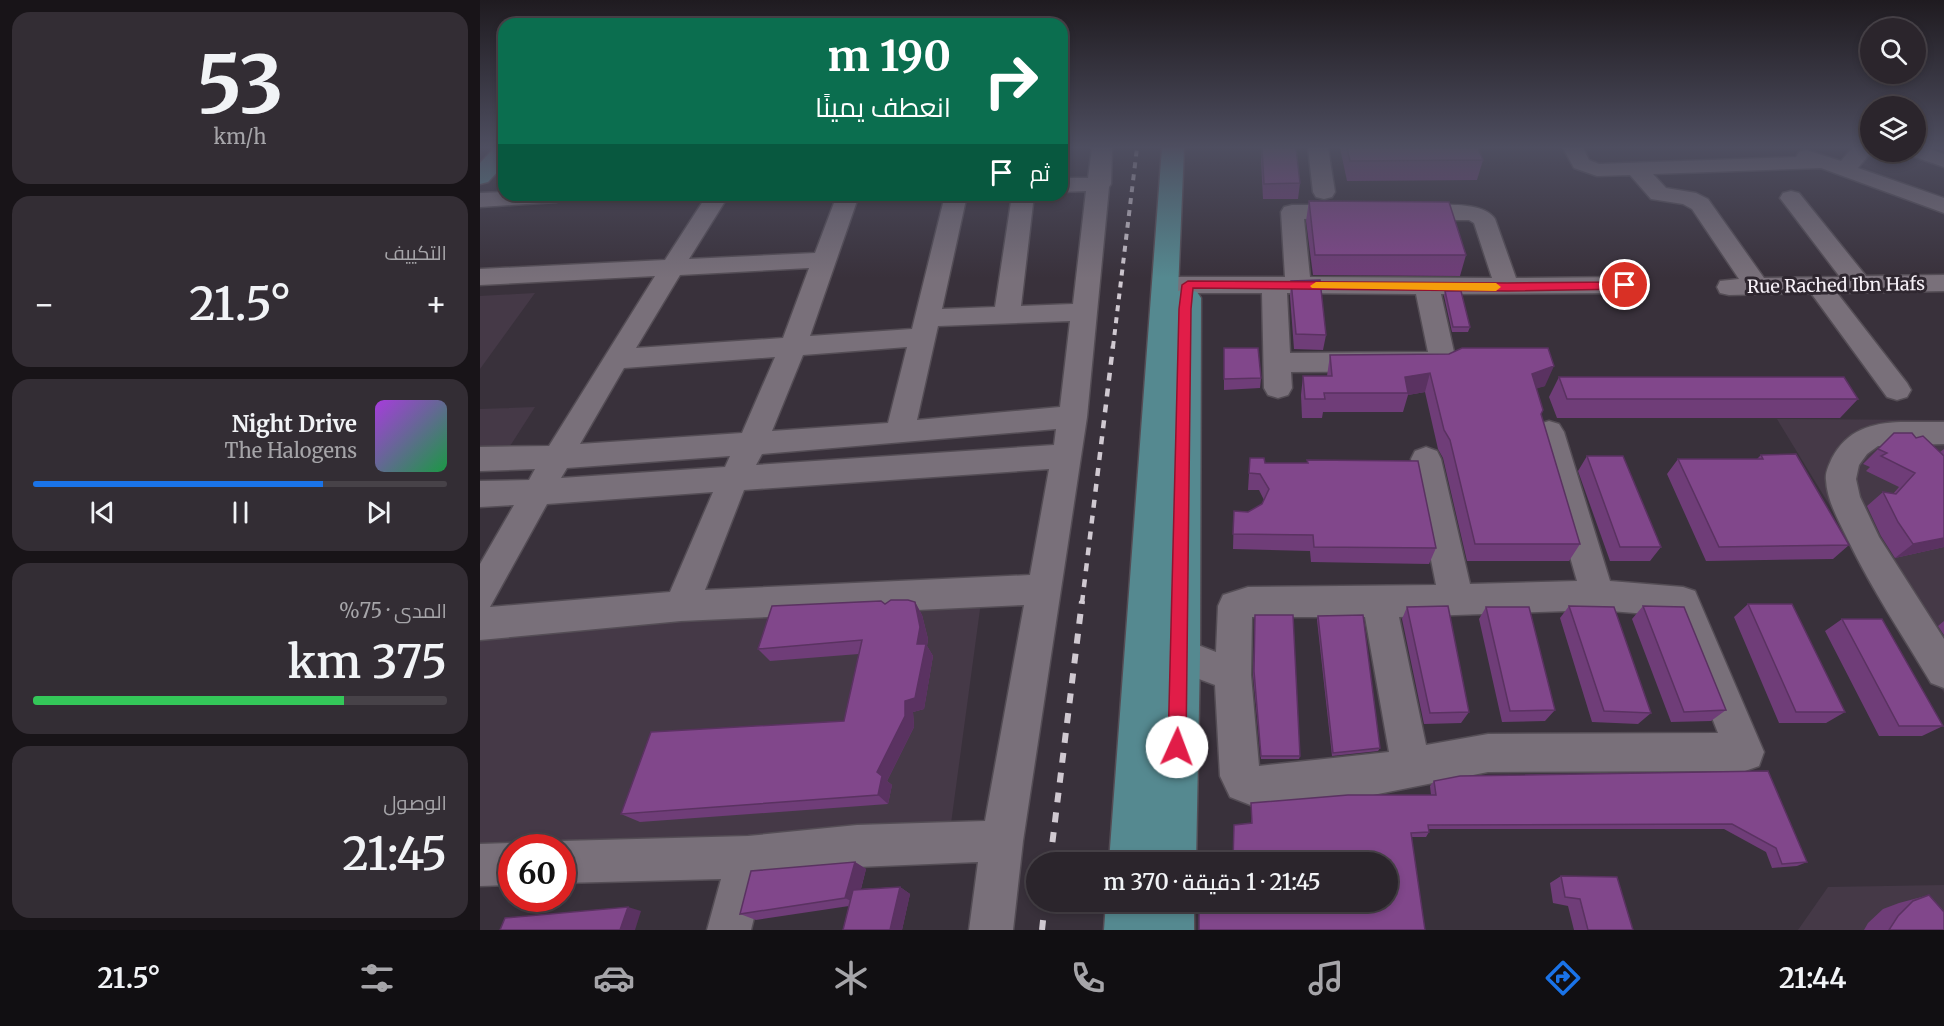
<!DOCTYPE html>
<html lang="ar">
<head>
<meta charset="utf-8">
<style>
	:root { --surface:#2b252c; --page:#332d34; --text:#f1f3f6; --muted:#a6a5a9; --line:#474248; --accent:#1a73e8 }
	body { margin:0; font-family:Merriweather,Cairo,serif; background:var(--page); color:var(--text); direction:rtl; height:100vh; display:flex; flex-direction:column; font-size:22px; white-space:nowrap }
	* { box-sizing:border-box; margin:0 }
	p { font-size:20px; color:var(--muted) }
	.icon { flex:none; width:33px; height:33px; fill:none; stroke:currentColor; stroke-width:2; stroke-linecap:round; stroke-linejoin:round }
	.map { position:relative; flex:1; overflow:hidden; direction:ltr }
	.sheet { display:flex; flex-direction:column; gap:12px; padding:12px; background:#181418; width:480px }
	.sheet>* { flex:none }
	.top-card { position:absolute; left:18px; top:18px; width:570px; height:183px; border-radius:18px; box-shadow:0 3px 9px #0003,0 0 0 2px var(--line); direction:rtl; background:#0b6e4f; color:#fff; overflow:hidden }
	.buttons { position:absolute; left:1380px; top:18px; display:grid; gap:12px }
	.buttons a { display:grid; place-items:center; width:66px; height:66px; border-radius:50%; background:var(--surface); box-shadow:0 3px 9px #0003,0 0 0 2px var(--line); font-size:30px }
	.speed { position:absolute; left:18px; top:834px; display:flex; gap:12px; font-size:30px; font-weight:700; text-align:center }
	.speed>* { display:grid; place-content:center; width:78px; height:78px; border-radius:50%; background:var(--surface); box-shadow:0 3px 9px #0003,0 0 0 2px var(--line); line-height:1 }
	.speed .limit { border:9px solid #d22; background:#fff; color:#111 }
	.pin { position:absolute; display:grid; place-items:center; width:51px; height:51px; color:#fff; margin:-26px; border:3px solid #fff; border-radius:50%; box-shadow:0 2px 6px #0007 }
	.me { position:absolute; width:66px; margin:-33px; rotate:2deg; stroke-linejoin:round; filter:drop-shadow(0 0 4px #0008) }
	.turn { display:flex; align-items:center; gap:21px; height:126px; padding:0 18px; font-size:27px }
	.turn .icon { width:78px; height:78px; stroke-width:2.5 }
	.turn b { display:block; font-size:42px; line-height:51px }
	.then { display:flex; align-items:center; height:57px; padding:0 18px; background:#0003; gap:12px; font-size:22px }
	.big { font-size:45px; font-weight:600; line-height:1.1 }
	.sheet .tile { flex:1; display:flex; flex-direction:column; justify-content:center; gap:9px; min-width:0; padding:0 21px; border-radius:18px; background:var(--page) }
	.sheet .dial { align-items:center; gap:0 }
	.dial b { font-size:78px; line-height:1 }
	.song { display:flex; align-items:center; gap:18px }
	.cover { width:72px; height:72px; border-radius:9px; background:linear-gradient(135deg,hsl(280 70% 55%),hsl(140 70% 35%)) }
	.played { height:6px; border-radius:3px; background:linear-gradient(90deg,var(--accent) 70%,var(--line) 70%) }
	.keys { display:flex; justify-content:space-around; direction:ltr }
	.heat { display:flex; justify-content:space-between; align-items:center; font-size:33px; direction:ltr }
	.charge { height:9px; border-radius:4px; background:linear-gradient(90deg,#34c759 75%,var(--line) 0) }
	.trip { position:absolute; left:546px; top:852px; width:372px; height:60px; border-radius:30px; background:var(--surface); box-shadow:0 3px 9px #0003,0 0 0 2px var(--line); font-weight:600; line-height:60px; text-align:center; direction:rtl }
	.dock { display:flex; height:96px; justify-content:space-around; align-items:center; background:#110f12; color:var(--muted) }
	.dock .icon { width:42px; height:42px }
	.dock .on { color:var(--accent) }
	.dock b { font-size:27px; color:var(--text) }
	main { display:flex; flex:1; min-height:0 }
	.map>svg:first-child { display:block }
	.built { fill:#453947 }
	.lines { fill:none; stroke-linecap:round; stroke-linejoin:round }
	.minor-casing { stroke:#544d55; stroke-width:3 }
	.major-casing { stroke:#544d55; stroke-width:3 }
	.minor { fill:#79707a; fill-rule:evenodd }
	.major { fill:#558990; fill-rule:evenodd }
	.rail-far2 { stroke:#d0c9d1; stroke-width:4; stroke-dasharray:6 6; stroke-linecap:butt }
	.rail-far1 { stroke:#d0c9d1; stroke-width:4.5; stroke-dasharray:8 8; stroke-linecap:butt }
	.rail { stroke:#d0c9d1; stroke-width:6; stroke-dasharray:10 10; stroke-linecap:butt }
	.wall { fill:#6f3d78 }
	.shaded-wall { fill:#5a3261 }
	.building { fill:#81478b; stroke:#5a3261; stroke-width:1.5 }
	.route { fill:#e11d48; stroke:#92132f; stroke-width:1.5 }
	.slow { fill:#f59e0b }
	.labels { text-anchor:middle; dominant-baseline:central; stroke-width:6; stroke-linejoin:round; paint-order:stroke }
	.street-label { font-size:18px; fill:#f7f1f8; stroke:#2f2730 }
</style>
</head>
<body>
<main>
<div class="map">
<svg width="1464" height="930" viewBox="0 0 1464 930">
	<rect width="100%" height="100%" fill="#39313b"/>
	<path class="built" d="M55,293L0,369V296Z
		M55,407L25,454L0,455V409Z
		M1297,419L1464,420V693Z
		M501,602L470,831L82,848H32L0,856V630Z
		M1464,885V930H1318L1348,887Z"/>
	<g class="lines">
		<g class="minor-casing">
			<path id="minor" d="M612,148H632L631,184L629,187L607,417L543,841L533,930H489L498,862L377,867L284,876L271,930H227L241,879L82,883V848H67L82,841L268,836L377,825L505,821L544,605L201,621L0,640V564L34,505L0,507V481L49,480L55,469L0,471V447L69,446L175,276L0,285V269L185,260L227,195H249L209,259L335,253L357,195H379L330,336L432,329L465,195H487L462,309L515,307L532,195H554L541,306L593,304L606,191L582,192V178H608ZM329,268L303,338L156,348L200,275ZM590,321L580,407L437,420L458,326ZM427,347L408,423L292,431L323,355ZM295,357L262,433L100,444L144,368ZM576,429L574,445L276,465L282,454ZM250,456L245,467L81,478L87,468ZM569,469L550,575L225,590L264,490ZM233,492L190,592L10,607L67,504Z
				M828,148H848L855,192L852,197L844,199L836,197L833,192Z
				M1083,148H1103L1109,160L1119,164L1316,157L1319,152L1326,150L1361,161L1372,148H1390L1391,152L1378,168L1464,198V213L1341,168L1173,174L1186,188L1216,193L1228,199L1284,278L1360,277L1300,198L1303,193L1311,191L1319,193L1386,276L1464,275V291L1357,293L1427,383L1431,390L1427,397L1417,400L1407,397L1331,293L1249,295L1240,293L1237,287L1240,281L1259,279L1212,209L1203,204L1171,199L1150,175L1117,176L1094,168Z
				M1436,148H1447L1464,154V167L1429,155L1426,152H1436Z
				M24,192V195H87L84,200L76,202L0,207V193Z
				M812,205H867L875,207L878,212L875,217L824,219L830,277L1012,278L994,223L989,220H930L922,218L919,213L922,208L930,206C952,206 1002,199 1015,219L1036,278L1145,277L1154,279L1157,285L1154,291L1145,293L961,294L976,361L973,368L963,371L811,372L812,388L808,395L798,398L788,395L784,388L782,293H685L676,291L673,285L676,279L685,277H805L801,212L804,207ZM807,293L936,294L948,352L810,353Z
				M1069,421L1079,424L1084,432L1130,581L1203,587L1215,591L1284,752L1279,766L1265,771L1008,772L893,795L773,806L750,797L740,776L735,685L687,667L682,655L687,643L700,638L736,652L738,606L743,595L768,587L956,585L931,459L935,451L946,447L957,451L961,459L990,584L1097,581L1054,432L1059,424ZM1118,610L1192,616L1238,733L1008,734L946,745L919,617ZM772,617H885L909,752L779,766L771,675Z
				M1421,422H1464V444L1398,446L1387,454L1379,465L1376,479L1380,497L1399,537L1464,639V688L1451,683C1423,636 1392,590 1368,540C1359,521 1347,501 1346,480C1345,472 1349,465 1352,458C1367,430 1391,423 1421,422Z
				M32,843L43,848H32V885L0,886V844Z"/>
		</g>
		<g class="major-casing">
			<path id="major" d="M14,148H24V165L8,182L0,184V163Z
				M682,148H704L698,291L707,289L717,292L721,298L720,655L716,862H629Z
				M626,902H714V930H624Z"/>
		</g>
		<use href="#minor" class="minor"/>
		<use href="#major" class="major"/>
		<path class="rail-far2" d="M633,347L657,148"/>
		<path class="rail-far1" d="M602,603L633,346"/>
		<path class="rail" d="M570,862L602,601
			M562,930L565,902"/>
	</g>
	<path class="wall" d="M782,148L820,183L818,199H783L781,160Z
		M860,148H998L1003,160L997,180L867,181Z
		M1453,148H1464V152Z
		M829,201L986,255L980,276L833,275L826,221Z
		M811,281L846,335L843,350L814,349L810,296Z
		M965,291L990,327L988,332H972L964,296Z
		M744,348L781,378L780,388L744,390Z
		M850,355L1065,386L1056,388L1061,414L1100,544L1089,561H987L963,458L958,449L945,392L928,395L923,412H843L842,418H822L821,395L823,376H847Z
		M1079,377L1378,399L1360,418H1077L1069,397Z
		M1414,433L1436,438L1462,454L1460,452L1464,449V547L1415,558L1401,536L1387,506L1403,492L1413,494L1419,487L1386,471L1390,467L1383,464Z
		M1281,455L1369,545L1353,559L1226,561L1187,474L1198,459H1277Z
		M1107,456L1181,547L1170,561H1130L1098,471Z
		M770,458L785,463H827V460L956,548L949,564L831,562L830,551L753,549L754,511L768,512L782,504L784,500L779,490H768Z
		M435,602L442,615L448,639L447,646L453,656L444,709L433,712L434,727L407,781L412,785L408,804L160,822L141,814L364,721L379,654L290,661L278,649L405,604Z
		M1268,604L1365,712L1346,723H1299L1254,617Z
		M1089,606L1171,713L1158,724L1112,722L1080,618Z
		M1163,606L1246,710L1231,721L1191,722L1152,619Z
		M927,607L989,712L981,723L944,724L922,619Z
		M1006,607L1075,710L1065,721L1022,722L999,619Z
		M775,615L820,756L819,759H781L773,675Z
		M838,616L900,748L898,751L852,756L837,620Z
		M1362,619L1463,726L1442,736H1399L1345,631Z
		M1464,621V635L1458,626Z
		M1288,771L1327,862L1317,866L1292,868L1286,852L1244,829H949V832L946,837H932L752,907L771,823V803L951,795L950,786L954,781Z
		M375,862L386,869L381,889L420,887L430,894L422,930H363L369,906L276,920L260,914Z
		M1081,876L1153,930H1094L1088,906L1073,903L1070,883Z
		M1449,895L1464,930H1384L1388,923L1403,909L1419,903Z"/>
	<path class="shaded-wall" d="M1074,366L1065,386L1043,393L1052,374Z
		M950,373L945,392L928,395L925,377Z
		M1464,538V547L1415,558L1433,544Z
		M435,602L442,615L448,639L447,646L453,656L444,709L433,712L434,727L407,781L412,785L408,804L398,795L397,772L437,644Z
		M375,862L386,869L377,904L365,898Z
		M420,887L430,894L422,930H410Z
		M148,907L161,911L155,930H140Z"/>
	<path class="building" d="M782,148H816L820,183L784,184Z
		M867,148H998L1003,160L870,161Z
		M829,201L969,202L986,255H835Z
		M840,280L846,335L816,334L811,281Z
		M965,291H981L990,327H973Z
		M744,348H778L781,378L744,379Z
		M982,348H1068L1074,366L1052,374L1063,410L1061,414L1100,544H995L970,440L964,430L950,373L925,377L928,393H844L845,399H825L823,376H852L850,355L969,354Z
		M1079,377H1364L1378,399H1087Z
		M1414,433H1432L1436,438L1443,436L1464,456V538L1433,544L1418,522L1403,492L1416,494L1435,473L1401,456L1407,453L1398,449Z
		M1316,454L1369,545L1239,547L1198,459H1283L1281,455Z
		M1107,456H1143L1181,547H1140Z
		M770,458H784L785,463H828L827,460L938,461L956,548L834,547L833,535L753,534L754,511L768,512L782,504L789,489L780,474L769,473Z
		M411,600H428L435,602L440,627L437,644H446L435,698L425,701V716L397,772L402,776L398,795L141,814L171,732L364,721L382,640L278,649L292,606L401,601L405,604Z
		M1268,604H1312L1365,712H1316Z
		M968,606L989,712L950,713L927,607Z
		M1089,606L1134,607L1171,713L1124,711Z
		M1163,606L1204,607L1246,710L1204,712Z
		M1006,607H1049L1075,710L1030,711Z
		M775,615H813L820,756H781L774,671Z
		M883,615L900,748L853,753L838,616Z
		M1362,619H1402L1463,726H1419Z
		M1288,771L1327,862L1302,864L1296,848L1252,824L948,825L949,832L931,833L945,930H719V907H752V902H908V862H753L754,825L772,823L771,803L868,795H956L954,781L980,776Z
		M375,862L365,898L260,914L271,871Z
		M1081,876L1137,877L1153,930H1108L1100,899L1085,897Z
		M420,887L410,930H363L373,890Z
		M1449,895L1464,912V930H1409L1418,916L1433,901Z
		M148,907L140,930H20L25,918Z"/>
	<linearGradient id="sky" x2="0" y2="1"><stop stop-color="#1f1b20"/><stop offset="0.53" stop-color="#4e4e60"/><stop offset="1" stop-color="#4e4e60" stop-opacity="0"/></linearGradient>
	<rect width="1464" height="278" fill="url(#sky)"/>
	<path class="route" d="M708,281L1027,283L1145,282L1151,285L1145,289L1027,291L713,288L711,309L706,747L703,753L697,756L691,753L688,747L699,309L702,285Z"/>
	<path class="slow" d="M836,282L1016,283L1021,287L1016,291L832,288L830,286Z"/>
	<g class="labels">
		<g class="street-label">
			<text transform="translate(1356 285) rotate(-1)">Rue Rached Ibn Hafs</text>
		</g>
	</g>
</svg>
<div class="buttons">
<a><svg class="icon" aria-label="search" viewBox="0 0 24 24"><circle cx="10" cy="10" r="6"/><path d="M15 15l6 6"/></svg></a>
<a><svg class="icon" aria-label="layers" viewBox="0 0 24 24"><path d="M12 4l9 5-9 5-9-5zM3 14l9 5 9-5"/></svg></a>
</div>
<div class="speed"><div class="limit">60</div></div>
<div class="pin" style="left:1145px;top:285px;background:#d93025"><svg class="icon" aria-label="arrive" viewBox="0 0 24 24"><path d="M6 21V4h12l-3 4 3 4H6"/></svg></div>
<svg class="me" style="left:697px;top:747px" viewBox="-20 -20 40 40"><circle r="19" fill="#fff"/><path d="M0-13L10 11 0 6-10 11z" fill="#e11d48"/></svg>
<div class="trip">21:45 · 1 دقيقة · 370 m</div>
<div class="top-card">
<div class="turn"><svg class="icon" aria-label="right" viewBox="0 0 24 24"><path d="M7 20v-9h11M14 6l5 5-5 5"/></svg><div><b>190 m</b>انعطف يمينًا</div></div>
<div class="then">ثم<svg class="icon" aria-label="arrive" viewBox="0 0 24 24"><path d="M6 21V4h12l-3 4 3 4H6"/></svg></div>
</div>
</div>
<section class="sheet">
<div class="tile dial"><b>53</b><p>km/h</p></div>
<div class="tile"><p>التكييف</p>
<div class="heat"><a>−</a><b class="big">21.5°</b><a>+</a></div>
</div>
<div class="tile">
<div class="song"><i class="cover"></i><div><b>Night Drive</b><p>The Halogens</p></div></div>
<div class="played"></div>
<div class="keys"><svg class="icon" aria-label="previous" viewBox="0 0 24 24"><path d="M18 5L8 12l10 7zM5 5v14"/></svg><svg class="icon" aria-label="pause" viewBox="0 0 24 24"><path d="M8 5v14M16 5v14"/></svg><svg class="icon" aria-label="next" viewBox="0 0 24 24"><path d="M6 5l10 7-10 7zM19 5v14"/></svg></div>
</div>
<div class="tile"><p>المدى · 75%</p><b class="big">375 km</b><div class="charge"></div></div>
<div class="tile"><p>الوصول</p><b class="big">21:45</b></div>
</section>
</main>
<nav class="dock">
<b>21:44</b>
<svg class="icon on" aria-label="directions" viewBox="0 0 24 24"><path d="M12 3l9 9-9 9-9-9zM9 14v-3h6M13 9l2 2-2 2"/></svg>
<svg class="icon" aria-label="music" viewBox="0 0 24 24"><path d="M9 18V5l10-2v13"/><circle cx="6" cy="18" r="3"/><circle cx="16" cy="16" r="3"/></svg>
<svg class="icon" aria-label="phone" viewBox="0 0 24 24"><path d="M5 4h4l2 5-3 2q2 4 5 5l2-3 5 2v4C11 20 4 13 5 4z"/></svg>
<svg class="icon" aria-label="climate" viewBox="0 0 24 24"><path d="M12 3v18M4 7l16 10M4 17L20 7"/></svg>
<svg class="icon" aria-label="car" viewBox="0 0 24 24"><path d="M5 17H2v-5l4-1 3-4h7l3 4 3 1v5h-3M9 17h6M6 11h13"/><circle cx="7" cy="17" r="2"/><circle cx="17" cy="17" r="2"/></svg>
<svg class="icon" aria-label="filters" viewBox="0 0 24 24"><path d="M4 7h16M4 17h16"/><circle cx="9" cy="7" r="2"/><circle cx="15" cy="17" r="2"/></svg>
<b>21.5°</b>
</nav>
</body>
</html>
